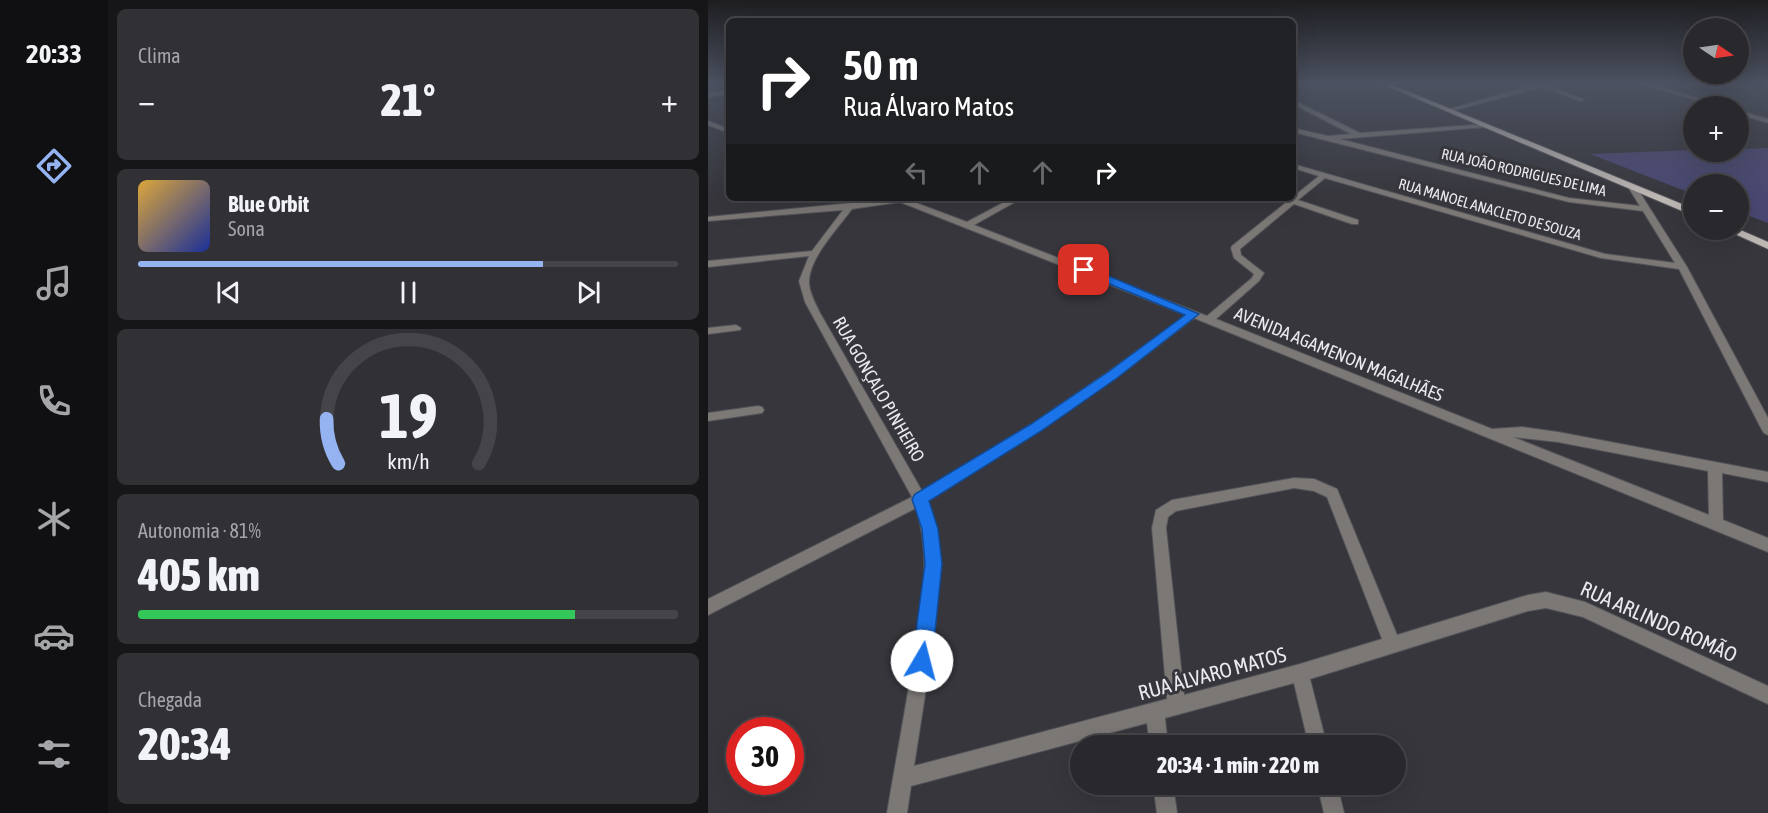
<!DOCTYPE html>
<html lang="pt">
<head>
<meta charset="utf-8">
<style>
	:root { --surface:#28282d; --page:#303035; --text:#f1f3f6; --muted:#a5a6aa; --line:#444449; --accent:#95b2f1 }
	body { margin:0; font-family:"Asap Condensed",sans-serif; background:var(--page); color:var(--text); height:100vh; display:flex; flex-direction:column; font-size:22px; white-space:nowrap }
	* { box-sizing:border-box; margin:0 }
	p { font-size:20px; color:var(--muted) }
	.icon { flex:none; width:33px; height:33px; fill:none; stroke:currentColor; stroke-width:2; stroke-linecap:round; stroke-linejoin:round }
	.map { position:relative; flex:1; overflow:hidden }
	.panel { display:flex; flex-direction:column; gap:9px; padding:9px; background:#161619; width:600px }
	.panel>* { flex:none }
	.hud { position:absolute; left:18px; top:18px; width:570px; height:183px; border-radius:9px; box-shadow:0 6px 24px #0002,0 0 0 2px var(--line); background:#202124; color:#fff; overflow:hidden }
	.needle { width:39px; rotate:103deg }
	.controls { position:absolute; left:975px; top:18px; display:grid; gap:12px }
	.controls a { display:grid; place-items:center; width:66px; height:66px; border-radius:50%; background:var(--surface); box-shadow:0 6px 24px #0002,0 0 0 2px var(--line); font-size:30px }
	.speed { position:absolute; left:18px; top:717px; display:flex; gap:12px; font-size:30px; font-weight:700; text-align:center }
	.speed>* { display:grid; place-content:center; width:78px; height:78px; border-radius:50%; background:var(--surface); box-shadow:0 6px 24px #0002,0 0 0 2px var(--line); line-height:1 }
	.speed .limit { border:9px solid #d22; background:#fff; color:#111 }
	.pin { position:absolute; display:grid; place-items:center; width:51px; height:51px; color:#fff; margin:-26px; border-radius:12px; box-shadow:0 3px 9px #0006 }
	.me { position:absolute; width:66px; margin:-33px; rotate:8deg; stroke-linejoin:round; filter:drop-shadow(0 0 4px #0008) }
	.turn { display:flex; align-items:center; gap:21px; height:126px; padding:0 18px; font-size:27px }
	.turn .icon { width:78px; height:78px; stroke-width:2.5 }
	.turn b { display:block; font-size:42px; line-height:51px }
	.lanes { display:flex; align-items:center; height:57px; padding:0 18px; background:#0003; justify-content:center; gap:30px; direction:ltr }
	.lanes .off { opacity:.35 }
	.big { font-size:45px; font-weight:800; line-height:1.1 }
	.panel .card { flex:1; display:flex; flex-direction:column; justify-content:center; gap:9px; min-width:0; padding:0 21px; border-radius:9px; background:var(--page) }
	.panel .dial { align-items:center; gap:0 }
	.dial svg { height:156px; overflow:visible; fill:none; stroke:var(--line); stroke-width:7; stroke-linecap:round; text-anchor:middle }
	.dial text { fill:var(--text); stroke:none }
	.song { display:flex; align-items:center; gap:18px }
	.cover { width:72px; height:72px; border-radius:9px; background:linear-gradient(135deg,hsl(40 70% 55%),hsl(230 70% 35%)) }
	.played { height:6px; border-radius:3px; background:linear-gradient(90deg,var(--accent) 75%,var(--line) 75%) }
	.keys { display:flex; justify-content:space-around; direction:ltr }
	.heat { display:flex; justify-content:space-between; align-items:center; font-size:33px; direction:ltr }
	.charge { height:9px; border-radius:4px; background:linear-gradient(90deg,#34c759 81%,var(--line) 0) }
	.trip { position:absolute; left:362px; top:735px; width:336px; height:60px; border-radius:30px; background:var(--surface); box-shadow:0 6px 24px #0002,0 0 0 2px var(--line); font-weight:800; line-height:60px; text-align:center }
	main { display:flex; flex:1; min-height:0 }
	.tab-bar { display:flex; flex-direction:column; width:108px; justify-content:space-around; align-items:center; background:#101012; color:var(--muted) }
	.tab-bar .icon { width:42px; height:42px }
	.tab-bar .current { color:var(--accent) }
	.tab-bar b { font-size:27px; color:var(--text) }
	.map>svg:first-child { display:block }
	.green { fill:#4a4873 }
	.lines { fill:none; stroke-linecap:round; stroke-linejoin:round }
	.minor-casing { stroke:#535358; stroke-width:2 }
	.tertiary-casing { stroke:#535358; stroke-width:2 }
	.primary-casing { stroke:#535358; stroke-width:2 }
	.minor { fill:#7b7876; fill-rule:evenodd }
	.tertiary { fill:#7b7876; fill-rule:evenodd }
	.primary { fill:#beb8b4; fill-rule:evenodd }
	.route { fill:#1a73e8; stroke:#114b97; stroke-width:1.5 }
	.labels { text-anchor:middle; dominant-baseline:central; stroke-width:6; stroke-linejoin:round; paint-order:stroke }
	.far-street-label { font-size:15px; fill:#eaeaee; stroke:#36363c }
	.street-label { font-size:18px; fill:#eaeaee; stroke:#36363c }
	.near-street-label { font-size:21px; fill:#eaeaee; stroke:#36363c }
</style>
</head>
<body>
<main>
<nav class="tab-bar">
<b>20:33</b>
<svg class="icon current" aria-label="directions" viewBox="0 0 24 24"><path d="M12 3l9 9-9 9-9-9zM9 14v-3h6M13 9l2 2-2 2"/></svg>
<svg class="icon" aria-label="music" viewBox="0 0 24 24"><path d="M9 18V5l10-2v13"/><circle cx="6" cy="18" r="3"/><circle cx="16" cy="16" r="3"/></svg>
<svg class="icon" aria-label="phone" viewBox="0 0 24 24"><path d="M5 4h4l2 5-3 2q2 4 5 5l2-3 5 2v4C11 20 4 13 5 4z"/></svg>
<svg class="icon" aria-label="climate" viewBox="0 0 24 24"><path d="M12 3v18M4 7l16 10M4 17L20 7"/></svg>
<svg class="icon" aria-label="car" viewBox="0 0 24 24"><path d="M5 17H2v-5l4-1 3-4h7l3 4 3 1v5h-3M9 17h6M6 11h13"/><circle cx="7" cy="17" r="2"/><circle cx="17" cy="17" r="2"/></svg>
<svg class="icon" aria-label="filters" viewBox="0 0 24 24"><path d="M4 7h16M4 17h16"/><circle cx="9" cy="7" r="2"/><circle cx="15" cy="17" r="2"/></svg>
</nav>
<section class="panel">
<div class="card"><p>Clima</p>
<div class="heat"><a>−</a><b class="big">21°</b><a>+</a></div>
</div>
<div class="card">
<div class="song"><i class="cover"></i><div><b>Blue Orbit</b><p>Sona</p></div></div>
<div class="played"></div>
<div class="keys"><svg class="icon" aria-label="previous" viewBox="0 0 24 24"><path d="M18 5L8 12l10 7zM5 5v14"/></svg><svg class="icon" aria-label="pause" viewBox="0 0 24 24"><path d="M8 5v14M16 5v14"/></svg><svg class="icon" aria-label="next" viewBox="0 0 24 24"><path d="M6 5l10 7-10 7zM19 5v14"/></svg></div>
</div>
<div class="card dial"><svg viewBox="0 0 100 80">
<path d="M14 69A42 42 0 1 1 86 69"/>
<path d="M14 69A42 42 0 0 1 8 46" stroke="#95b2f1"/>
<text x="50" y="56" font-size="32" font-weight="700">19</text>
<text x="50" y="72" font-size="11">km/h</text>
</svg></div>
<div class="card"><p>Autonomia · 81%</p><b class="big">405 km</b><div class="charge"></div></div>
<div class="card"><p>Chegada</p><b class="big">20:34</b></div>
</section>
<div class="map">
<svg width="1060" height="813" viewBox="0 0 1060 813">
	<rect width="100%" height="100%" fill="#36363c"/>
	<path class="green" d="M1060,148V223L1031,212L1030,184H986L985,194L882,154L985,150L1030,152L1031,149Z"/>
	<g class="lines">
		<g class="minor-casing">
			<path id="minor" d="M0,84H5L0,86Z
				M828,84H837L877,100L872,101L834,87L741,112L738,110Z
				M935,84H943L1016,106H1008Z
				M585,100L652,133L780,124L781,125L778,127L632,139L861,198L932,206L920,187L927,185L979,267L1060,418V435L1056,433L1054,430L971,269L893,258L617,178L590,200L650,220V224H644L586,204L532,249L533,255L556,273L551,281L508,319L784,429L814,427L850,432L1060,472V482L1014,473L1015,520L1060,538V552L486,318L408,378L332,430L220,501L229,529L233,564L226,638L206,766L459,699L444,528L448,510L464,500L586,478L606,479L629,489L689,635L820,595L838,592L877,602L1060,686V704L875,617L838,608L820,611L602,679L619,746H601L586,683L457,718L460,746H442L439,723L203,786L199,813H179C186,771 194,728 201,686C211,628 226,565 208,508L0,615V599L204,497L97,302L91,281L101,256L0,267V261L104,251L135,210L0,221V217L195,198L259,222L304,198H314L266,225L499,316L544,278L546,274L526,258L523,248L524,246L611,176L585,168V164L897,254L967,263L935,211L861,202L585,132V128L620,136L643,134L585,104ZM192,202L478,315L400,372L324,424L214,491L112,313C108,304 101,293 101,282C101,258 130,228 144,209ZM805,437L850,442L1000,471L1001,515ZM586,488L606,491L619,497L674,639L592,664L476,695L458,528L460,517L468,511Z
				M1030,110L1060,119V123L1030,114Z
				M0,121L21,129V133L0,125Z
				M28,325L33,328L32,330L0,334V328Z
				M50,406L54,407L56,410L54,413L0,421V413Z
				M445,784H465L469,813H449Z
				M609,784H629L636,813H616Z"/>
		</g>
		<g class="tertiary-casing">
			<path id="tertiary" d="M21,90V94L0,97V93Z"/>
		</g>
		<g class="primary-casing">
			<path id="primary" d="M674,84H682L986,209V216Z
				M1030,229L1060,242V249L1018,230Z"/>
		</g>
		<use href="#minor" class="minor"/>
		<use href="#tertiary" class="tertiary"/>
		<use href="#primary" class="primary"/>
	</g>
	<linearGradient id="sky" x2="0" y2="1"><stop stop-color="#1e1e21"/><stop offset="0.42" stop-color="#4c5261"/><stop offset="1" stop-color="#4c5261" stop-opacity="0"/></linearGradient>
	<rect width="1060" height="198" fill="url(#sky)"/>
	<path class="route" d="M372,267H379L491,314L409,378L333,431L221,501L230,529L234,564L224,661L221,668L214,671L207,668L204,661L217,564L214,529L204,499L207,494L323,424L400,372L477,315L372,272Z"/>
	<g class="labels">
		<g class="far-street-label">
			<text transform="translate(816 172) rotate(13)">RUA JOÃO RODRIGUES DE LIMA</text>
			<text transform="translate(782 209) rotate(16)">RUA MANOEL ANACLETO DE SOUZA</text>
		</g>
		<g class="street-label">
			<text transform="translate(631 354) rotate(22)">AVENIDA AGAMENON MAGALHÃES</text>
			<text transform="translate(171 389) rotate(60)">RUA GONÇALO PINHEIRO</text>
		</g>
		<g class="near-street-label">
			<text transform="translate(951 621) rotate(24)">RUA ARLINDO ROMÃO</text>
			<text transform="translate(504 673) rotate(-15)">RUA ÁLVARO MATOS</text>
		</g>
	</g>
</svg>
<div class="controls">
<a><svg class="needle" viewBox="-14 -14 28 28"><path d="M0-13l5 13h-10z" fill="#e53935"/><path d="M0 13l5-13h-10z" fill="#a5a6aa"/></svg></a>
<a>+</a>
<a>−</a>
</div>
<div class="speed"><div class="limit">30</div></div>
<div class="pin" style="left:376px;top:270px;background:#d93025"><svg class="icon" aria-label="arrive" viewBox="0 0 24 24"><path d="M6 21V4h12l-3 4 3 4H6"/></svg></div>
<svg class="me" style="left:214px;top:661px" viewBox="-20 -20 40 40"><circle r="19" fill="#fff"/><path d="M0-13L10 11 0 6-10 11z" fill="#1a73e8"/></svg>
<div class="trip">20:34 · 1 min · 220 m</div>
<div class="hud">
<div class="turn"><svg class="icon" aria-label="right" viewBox="0 0 24 24"><path d="M7 20v-9h11M14 6l5 5-5 5"/></svg><div><b>50 m</b>Rua Álvaro Matos</div></div>
<div class="lanes"><svg class="icon off" aria-label="left" viewBox="0 0 24 24"><path d="M17 20v-9H6M10 6l-5 5 5 5"/></svg><svg class="icon off" aria-label="ahead" viewBox="0 0 24 24"><path d="M12 20V5M6 11l6-6 6 6"/></svg><svg class="icon off" aria-label="ahead" viewBox="0 0 24 24"><path d="M12 20V5M6 11l6-6 6 6"/></svg><svg class="icon" aria-label="right" viewBox="0 0 24 24"><path d="M7 20v-9h11M14 6l5 5-5 5"/></svg></div>
</div>
</div>
</main>
</body>
</html>
